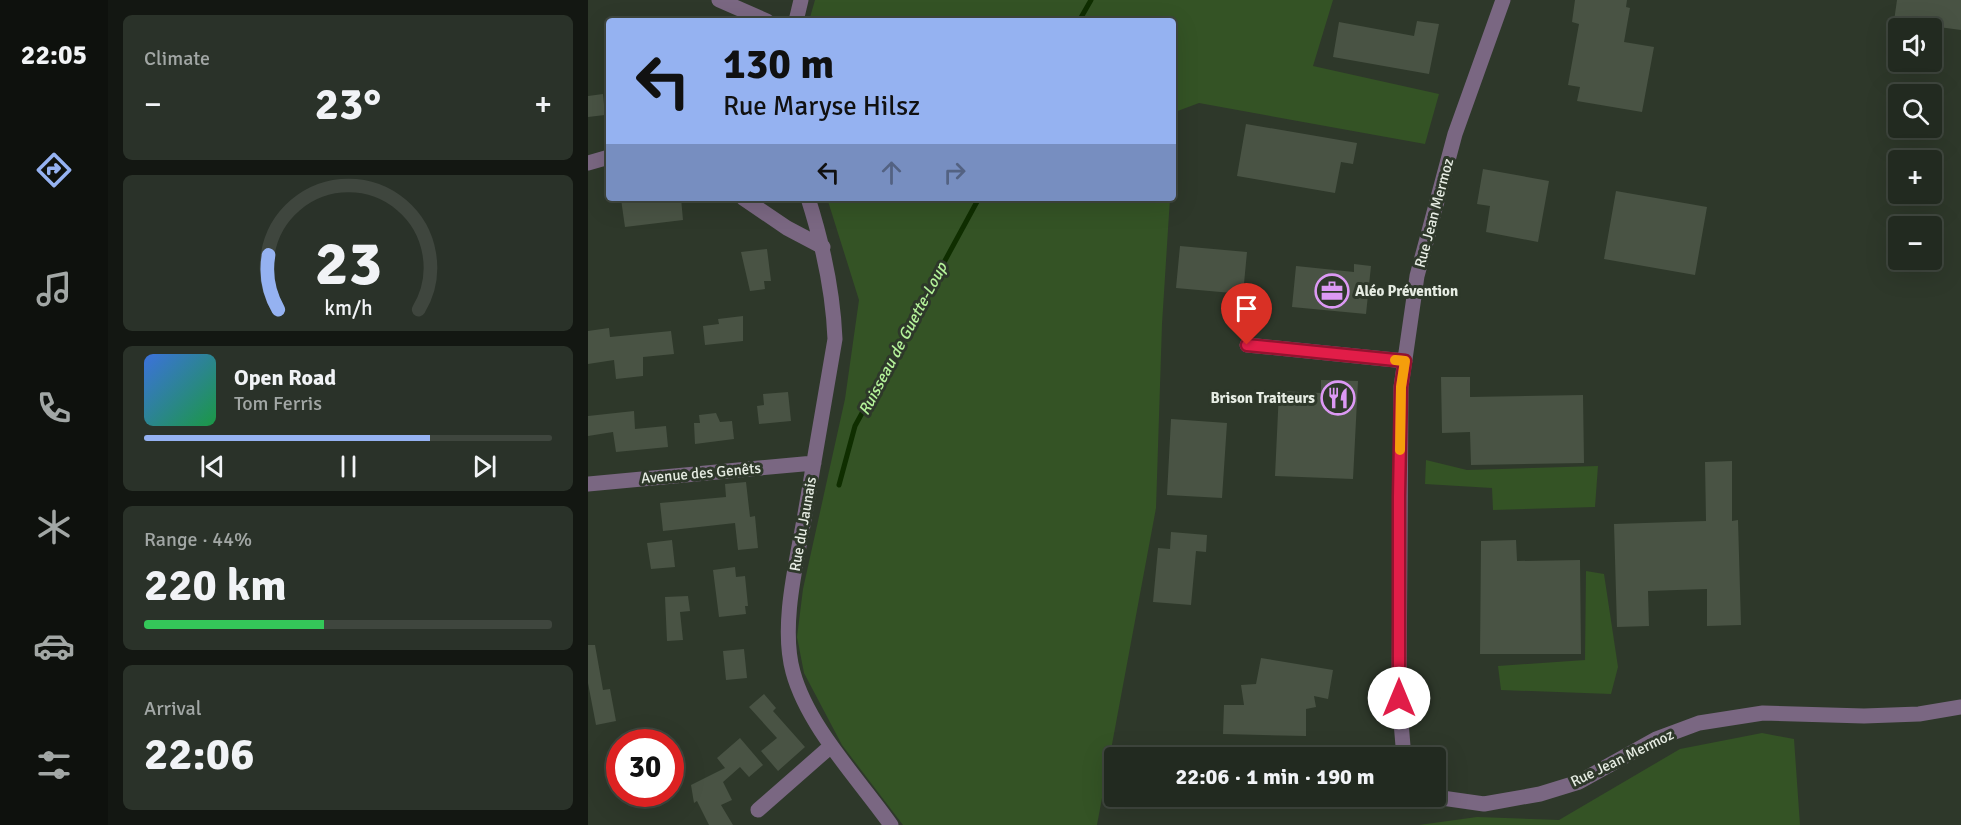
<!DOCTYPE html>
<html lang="en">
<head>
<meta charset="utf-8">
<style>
	:root { --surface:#222a20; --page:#2a3229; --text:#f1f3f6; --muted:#a2a7a5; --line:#3f463e; --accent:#95b2f1 }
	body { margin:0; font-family:Signika,sans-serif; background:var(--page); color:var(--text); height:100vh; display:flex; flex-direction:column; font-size:22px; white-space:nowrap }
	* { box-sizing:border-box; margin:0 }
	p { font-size:20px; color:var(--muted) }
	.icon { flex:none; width:33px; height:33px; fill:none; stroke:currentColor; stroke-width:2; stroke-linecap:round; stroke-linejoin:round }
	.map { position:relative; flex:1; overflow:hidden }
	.sheet { display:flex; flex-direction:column; gap:15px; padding:15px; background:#131712; width:480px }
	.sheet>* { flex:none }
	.hud { position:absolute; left:18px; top:18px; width:570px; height:183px; border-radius:6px; box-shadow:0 6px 24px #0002,0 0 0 2px var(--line); background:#95b2f1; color:#111; overflow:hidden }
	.fabs { position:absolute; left:1300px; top:18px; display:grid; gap:12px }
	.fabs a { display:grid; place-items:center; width:54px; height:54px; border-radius:6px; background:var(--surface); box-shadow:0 6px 24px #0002,0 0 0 2px var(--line); font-size:30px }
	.speed { position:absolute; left:18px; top:729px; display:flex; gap:12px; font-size:30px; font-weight:700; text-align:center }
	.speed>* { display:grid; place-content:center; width:78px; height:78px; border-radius:50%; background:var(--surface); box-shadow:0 6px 24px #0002,0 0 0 2px var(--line); line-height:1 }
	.speed .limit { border:9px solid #d22; background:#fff; color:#111 }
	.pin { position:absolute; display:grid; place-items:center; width:51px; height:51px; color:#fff; margin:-62px -26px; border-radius:50% 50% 50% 0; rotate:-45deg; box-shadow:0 0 6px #0007 }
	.pin .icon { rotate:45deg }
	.me { position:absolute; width:66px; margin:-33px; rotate:0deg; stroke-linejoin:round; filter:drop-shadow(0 0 4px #0008) }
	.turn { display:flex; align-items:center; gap:21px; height:126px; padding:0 18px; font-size:27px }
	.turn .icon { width:78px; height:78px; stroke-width:2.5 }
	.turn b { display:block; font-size:42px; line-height:51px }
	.lanes { display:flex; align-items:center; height:57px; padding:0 18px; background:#0003; justify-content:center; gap:30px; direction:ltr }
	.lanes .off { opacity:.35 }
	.big { font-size:45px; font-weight:700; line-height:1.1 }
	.sheet .tile { flex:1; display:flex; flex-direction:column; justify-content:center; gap:9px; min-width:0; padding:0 21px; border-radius:9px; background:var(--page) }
	.sheet .dial { align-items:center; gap:0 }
	.dial svg { height:156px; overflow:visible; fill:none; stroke:var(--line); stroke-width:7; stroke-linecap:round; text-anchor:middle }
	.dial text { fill:var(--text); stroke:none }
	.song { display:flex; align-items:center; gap:18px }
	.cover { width:72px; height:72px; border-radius:9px; background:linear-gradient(135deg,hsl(220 70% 55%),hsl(140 70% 35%)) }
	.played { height:6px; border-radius:3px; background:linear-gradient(90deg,var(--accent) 70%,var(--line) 70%) }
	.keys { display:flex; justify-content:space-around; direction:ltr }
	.heat { display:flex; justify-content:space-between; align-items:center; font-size:33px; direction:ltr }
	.charge { height:9px; border-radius:4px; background:linear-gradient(90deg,#34c759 44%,var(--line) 0) }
	.trip { position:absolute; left:516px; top:747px; width:342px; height:60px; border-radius:6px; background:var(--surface); box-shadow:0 6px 24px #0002,0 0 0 2px var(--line); font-weight:700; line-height:60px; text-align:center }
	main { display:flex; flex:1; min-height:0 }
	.tabs { display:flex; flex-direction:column; width:108px; justify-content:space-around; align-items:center; background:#0e110d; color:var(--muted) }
	.tabs .icon { width:42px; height:42px }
	.tabs .current { color:var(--accent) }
	.tabs b { font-size:27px; color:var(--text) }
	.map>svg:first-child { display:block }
	.green { fill:#345325 }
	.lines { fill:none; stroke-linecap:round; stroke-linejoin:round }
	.stream { stroke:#0f2e00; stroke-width:5 }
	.building { fill:#495344 }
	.minor { stroke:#7a6782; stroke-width:15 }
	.route-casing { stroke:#92132f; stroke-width:15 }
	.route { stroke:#e11d48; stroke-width:10 }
	.slow { stroke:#f59e0b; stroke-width:10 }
	.labels { text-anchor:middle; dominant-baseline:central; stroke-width:6; stroke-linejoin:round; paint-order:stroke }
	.street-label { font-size:15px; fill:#e6ece3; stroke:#2e382a }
	.poi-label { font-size:15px; font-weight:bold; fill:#e6ece3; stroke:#2e382a; text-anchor:start }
	.water-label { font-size:16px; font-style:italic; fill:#b5f39a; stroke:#2e382a }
</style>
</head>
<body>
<main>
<nav class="tabs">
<b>22:05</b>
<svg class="icon current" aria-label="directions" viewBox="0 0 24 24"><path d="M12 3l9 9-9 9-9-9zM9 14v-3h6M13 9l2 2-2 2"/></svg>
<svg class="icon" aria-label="music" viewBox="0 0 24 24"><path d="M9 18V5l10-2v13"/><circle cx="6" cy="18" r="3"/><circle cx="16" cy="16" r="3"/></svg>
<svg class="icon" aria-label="phone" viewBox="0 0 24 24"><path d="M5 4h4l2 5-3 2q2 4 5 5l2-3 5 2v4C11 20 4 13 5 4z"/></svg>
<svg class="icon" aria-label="climate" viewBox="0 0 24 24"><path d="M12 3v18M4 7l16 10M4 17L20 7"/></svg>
<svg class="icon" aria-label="car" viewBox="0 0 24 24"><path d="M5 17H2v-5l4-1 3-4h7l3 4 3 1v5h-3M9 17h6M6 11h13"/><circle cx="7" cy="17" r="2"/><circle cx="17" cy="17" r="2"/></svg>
<svg class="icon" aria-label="filters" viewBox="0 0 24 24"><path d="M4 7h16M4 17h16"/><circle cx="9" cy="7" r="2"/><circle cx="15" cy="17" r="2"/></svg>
</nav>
<section class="sheet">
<div class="tile"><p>Climate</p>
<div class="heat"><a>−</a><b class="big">23°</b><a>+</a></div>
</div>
<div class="tile dial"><svg viewBox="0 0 100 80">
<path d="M14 69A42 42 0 1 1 86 69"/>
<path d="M14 69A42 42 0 0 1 9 41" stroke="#95b2f1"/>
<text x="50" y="56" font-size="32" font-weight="700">23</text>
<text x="50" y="72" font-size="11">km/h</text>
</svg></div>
<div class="tile">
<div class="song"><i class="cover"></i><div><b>Open Road</b><p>Tom Ferris</p></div></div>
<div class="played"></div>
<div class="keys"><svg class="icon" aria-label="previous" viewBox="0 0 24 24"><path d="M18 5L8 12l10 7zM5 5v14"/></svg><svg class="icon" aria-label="pause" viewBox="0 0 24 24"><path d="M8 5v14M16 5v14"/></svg><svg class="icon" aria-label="next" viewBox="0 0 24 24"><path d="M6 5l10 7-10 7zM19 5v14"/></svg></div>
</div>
<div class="tile"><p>Range · 44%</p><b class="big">220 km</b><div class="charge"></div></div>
<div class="tile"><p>Arrival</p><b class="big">22:06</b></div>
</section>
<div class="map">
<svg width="1373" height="825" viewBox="0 0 1373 825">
	<rect width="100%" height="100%" fill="#2e382a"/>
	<path class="green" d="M227,0H745L725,66L851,94L837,144L611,103L587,112L585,140V21H221Z
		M239,198H582L574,324L568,508L509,825H315L254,745L216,673L209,637L215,589L257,399L271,300Z
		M838,460L879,470L1010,466L1007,507L905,510L904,488L837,484Z
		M998,571L1016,574L1030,667L1023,694L913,690L910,666L997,660Z
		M1174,733L1206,739L1212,825H831L889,817L971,820L1092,749Z"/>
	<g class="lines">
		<path class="stream" d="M491,21L503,0
			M251,485L267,426L391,198"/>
	</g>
	<path class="building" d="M987,0H1039L1038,7L1042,8L1036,42L1066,47L1054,112L989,101L992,87L980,85L991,24L984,22Z
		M1309,0H1373V30L1306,21Z
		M829,21L851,24L841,74L745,57L751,22L826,36Z
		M15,94L17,115L0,117V96Z
		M658,124L769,143L765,164L753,162L747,193L649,176Z
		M895,169L961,181L950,242L898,232L902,206L889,204Z
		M1028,191L1119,207L1107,275L1016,259Z
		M44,198H93L95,220L37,227L33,199Z
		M592,246L659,252L655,294L588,288Z
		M179,249L183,281H176L177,289L162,291L153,252Z
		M766,264L783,266L778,314L704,307L708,266L766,272Z
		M155,316V341L117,345L115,326L131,324L130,319Z
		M21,328L22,337L83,331L86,354L55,357V376L28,379L26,360L0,364V331Z
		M853,377H882V397L995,395L996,463L883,465L882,432L854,433Z
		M733,380L770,381L765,479L687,476L691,391L733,393Z
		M200,392L203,421L171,424L169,406L176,405L175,394Z
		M46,411L47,429L78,426L80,447L28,452L25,432L0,436V416Z
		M128,413L132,422L144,421L146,439L107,444L106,423H112L111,415Z
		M583,419L639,423L634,498L579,495Z
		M1144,461V521L1150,520L1153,625L1119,626V589L1060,591L1061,626L1029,627L1026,524L1118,521L1117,462Z
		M158,482L162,517L167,516L170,548L150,550L147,523L75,531L72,503L138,497L137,484Z
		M583,532L619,535L618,552L608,551L603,605L565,602L570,548L582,549Z
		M84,540L87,567L63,569L59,543Z
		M928,540L929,561L992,560L993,654H892L893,541Z
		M147,567L148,577L157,576L160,606H157L158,614L131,617L125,570Z
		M100,596L102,611L92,612L95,640L79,641L77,597Z
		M0,645H7L15,690L22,689L28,721L8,725L0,683Z
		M156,649L159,678L138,680L135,651Z
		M673,658L745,670L740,699L726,696L728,707L718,709V736L635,734L636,705H656L653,685L668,684Z
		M176,694L188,708L185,711L217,747L190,771L173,751L189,738L161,707Z
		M152,738L175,765L161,777L152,767L135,782L144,800L133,805L145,825H121L109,801L106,803L103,785L137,768L129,758Z"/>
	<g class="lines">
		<path class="minor" d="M131,0L179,21
			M208,21L213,0
			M0,163L21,157
			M155,198L199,228L235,247
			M220,198C235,245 245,290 247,339C237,397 227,456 217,514C209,561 192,625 205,672C220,727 270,778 303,825
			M659,345L817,361
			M0,484L226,463
			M816,758L811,698L813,387L829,276L867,134L915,0
			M840,796L896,804L952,794L991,782L1068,739L1111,723L1175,713L1276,716L1331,714L1373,707
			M170,810L243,746"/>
	</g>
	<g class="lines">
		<g class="route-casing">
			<path id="route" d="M659,345L817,361L813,387L811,496V698"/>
		</g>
		<use href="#route" class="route"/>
		<path class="slow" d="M807,360L817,361L813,387L812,450"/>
	</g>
	<defs>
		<g id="office-ring" transform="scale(1.725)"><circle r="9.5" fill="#2e382a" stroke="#dc99f4" stroke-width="1.5"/><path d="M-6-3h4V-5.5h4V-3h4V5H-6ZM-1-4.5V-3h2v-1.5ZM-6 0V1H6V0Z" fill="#dc99f4"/></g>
		<g id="restaurant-ring" transform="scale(1.725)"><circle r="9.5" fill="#2e382a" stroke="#dc99f4" stroke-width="1.5"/><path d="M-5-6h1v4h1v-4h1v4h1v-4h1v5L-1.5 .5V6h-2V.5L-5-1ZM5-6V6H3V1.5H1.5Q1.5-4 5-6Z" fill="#dc99f4"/></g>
	</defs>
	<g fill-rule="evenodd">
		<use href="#office-ring" x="744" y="291"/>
		<use href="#restaurant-ring" x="750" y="398"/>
	</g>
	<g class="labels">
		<g class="street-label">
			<text transform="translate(846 213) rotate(-75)">Rue Jean Mermoz</text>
			<text transform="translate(113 473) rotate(-5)">Avenue des Genêts</text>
			<text transform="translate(215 524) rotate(-80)">Rue du Jaunais</text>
			<text transform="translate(1034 758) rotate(-26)">Rue Jean Mermoz</text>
		</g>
		<g class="poi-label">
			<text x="767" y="291">Aléo Prévention</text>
			<text x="727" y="398" text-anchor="end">Brison Traiteurs</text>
		</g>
		<g class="water-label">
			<text transform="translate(315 339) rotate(-62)">Ruisseau de Guette-Loup</text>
		</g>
	</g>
</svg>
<div class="fabs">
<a><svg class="icon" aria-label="sound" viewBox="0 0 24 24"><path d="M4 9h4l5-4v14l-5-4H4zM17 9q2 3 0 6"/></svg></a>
<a><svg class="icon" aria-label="search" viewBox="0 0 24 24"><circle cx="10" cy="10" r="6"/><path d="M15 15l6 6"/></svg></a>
<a>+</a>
<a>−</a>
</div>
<div class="speed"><div class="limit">30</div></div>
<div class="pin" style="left:659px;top:345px;background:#d93025"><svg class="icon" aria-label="arrive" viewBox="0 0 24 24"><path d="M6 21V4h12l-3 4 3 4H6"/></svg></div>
<svg class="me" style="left:811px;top:698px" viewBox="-20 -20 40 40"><circle r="19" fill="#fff"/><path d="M0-13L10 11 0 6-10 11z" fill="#e11d48"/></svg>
<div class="trip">22:06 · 1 min · 190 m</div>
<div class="hud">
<div class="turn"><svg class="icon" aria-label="left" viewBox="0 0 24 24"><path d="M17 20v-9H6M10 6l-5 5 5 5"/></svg><div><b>130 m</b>Rue Maryse Hilsz</div></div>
<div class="lanes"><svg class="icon" aria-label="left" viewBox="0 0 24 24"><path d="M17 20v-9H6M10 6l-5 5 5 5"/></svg><svg class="icon off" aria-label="ahead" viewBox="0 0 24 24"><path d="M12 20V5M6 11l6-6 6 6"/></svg><svg class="icon off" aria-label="right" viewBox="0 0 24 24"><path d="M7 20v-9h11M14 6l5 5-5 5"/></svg></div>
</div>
</div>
</main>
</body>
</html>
